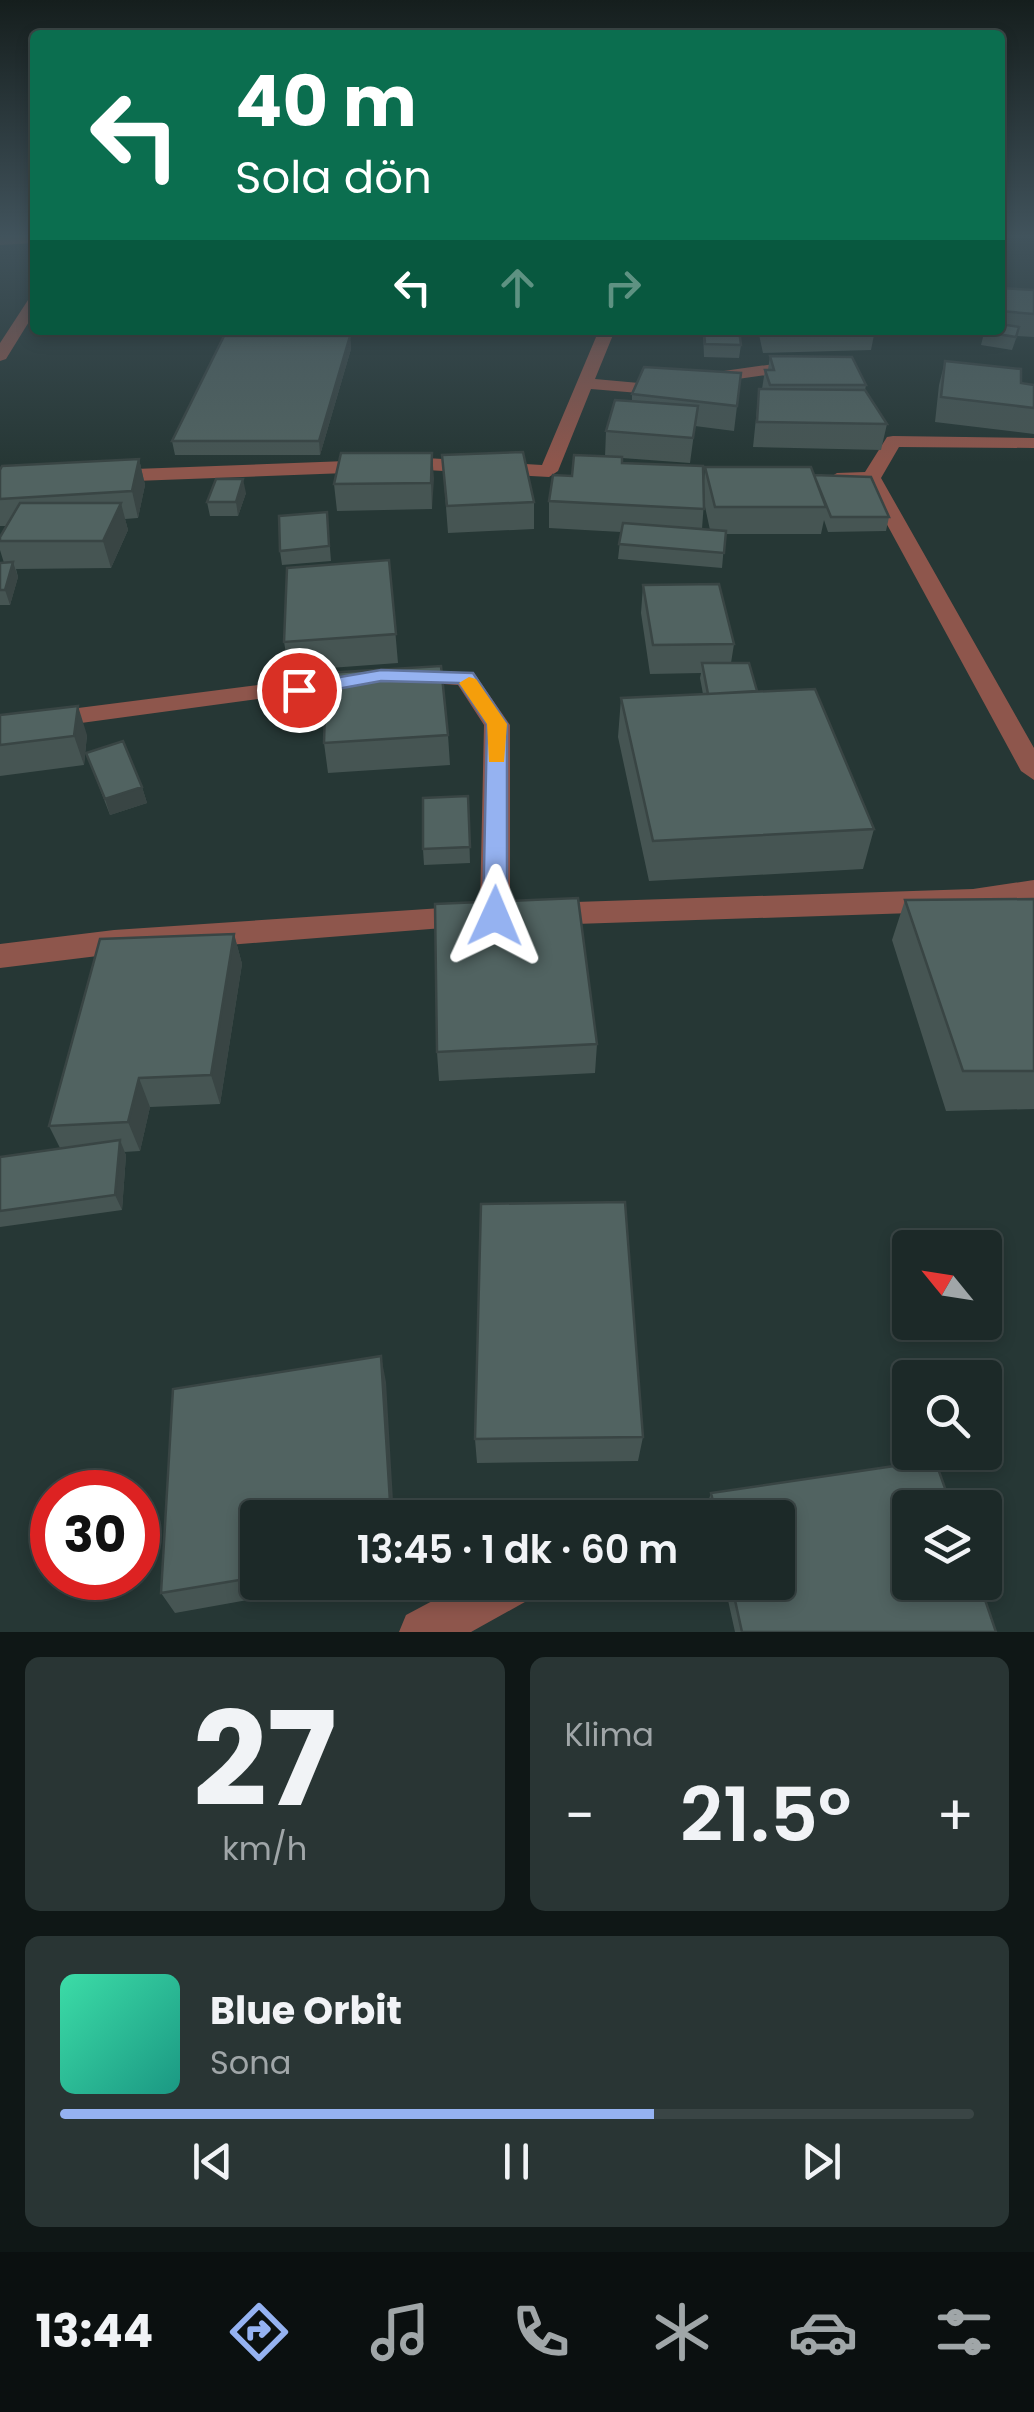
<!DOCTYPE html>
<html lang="tr">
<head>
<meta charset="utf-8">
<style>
	:root { --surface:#1c2928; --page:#293534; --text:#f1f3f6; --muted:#a0a6a8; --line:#3a4545; --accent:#95b2f1 }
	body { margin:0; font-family:Poppins,sans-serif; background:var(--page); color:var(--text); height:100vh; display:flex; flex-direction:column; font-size:38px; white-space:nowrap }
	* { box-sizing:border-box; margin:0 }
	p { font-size:32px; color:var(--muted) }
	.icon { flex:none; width:55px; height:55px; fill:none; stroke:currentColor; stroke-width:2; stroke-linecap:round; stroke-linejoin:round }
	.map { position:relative; height:1632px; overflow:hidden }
	.details { display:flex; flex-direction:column; gap:25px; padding:25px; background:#0f1716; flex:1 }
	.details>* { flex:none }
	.top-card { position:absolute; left:30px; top:30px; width:975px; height:305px; border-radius:10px; box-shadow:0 5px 15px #0003,0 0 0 2px var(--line); background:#0b6e4f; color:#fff; overflow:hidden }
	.needle { width:65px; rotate:300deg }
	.buttons { position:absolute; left:892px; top:1230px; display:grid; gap:20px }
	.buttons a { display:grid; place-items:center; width:110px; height:110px; border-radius:10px; background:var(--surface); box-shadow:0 5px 15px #0003,0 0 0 2px var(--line); font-size:50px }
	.speed { position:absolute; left:30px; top:1470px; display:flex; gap:20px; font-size:50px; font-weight:700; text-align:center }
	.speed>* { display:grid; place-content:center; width:130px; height:130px; border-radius:50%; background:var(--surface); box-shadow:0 5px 15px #0003,0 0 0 2px var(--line); line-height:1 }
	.speed .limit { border:15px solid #d22; background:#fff; color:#111 }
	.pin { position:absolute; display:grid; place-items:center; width:85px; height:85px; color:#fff; margin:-42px; border:5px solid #fff; border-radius:50%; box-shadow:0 2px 10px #0007 }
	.me { position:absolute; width:110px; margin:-55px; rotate:1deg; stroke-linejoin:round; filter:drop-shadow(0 0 8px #0008) }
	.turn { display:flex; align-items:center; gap:35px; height:210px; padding:0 40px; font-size:45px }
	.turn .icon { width:130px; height:130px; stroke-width:2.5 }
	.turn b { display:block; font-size:70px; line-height:85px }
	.lanes { display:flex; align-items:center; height:95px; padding:0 40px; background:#0003; justify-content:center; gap:50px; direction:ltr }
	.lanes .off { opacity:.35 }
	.big { font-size:75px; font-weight:600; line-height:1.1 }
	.details .tile { flex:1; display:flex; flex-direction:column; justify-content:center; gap:15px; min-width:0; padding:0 35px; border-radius:15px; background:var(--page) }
	.details .dial { align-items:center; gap:0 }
	.dial b { font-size:130px; line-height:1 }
	.song { display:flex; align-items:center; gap:30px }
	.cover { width:120px; height:120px; border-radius:15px; background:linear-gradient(135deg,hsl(160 70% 55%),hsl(170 70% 35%)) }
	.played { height:10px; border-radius:5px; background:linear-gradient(90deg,var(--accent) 65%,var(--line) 65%) }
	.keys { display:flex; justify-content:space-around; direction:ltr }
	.heat { display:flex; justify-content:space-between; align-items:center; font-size:55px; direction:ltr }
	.details .tiles { flex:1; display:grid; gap:25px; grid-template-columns:1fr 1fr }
	.tile:last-child { grid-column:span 2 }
	.trip { position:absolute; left:240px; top:1500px; width:555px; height:100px; border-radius:10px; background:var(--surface); box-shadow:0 5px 15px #0003,0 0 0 2px var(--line); font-weight:600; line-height:100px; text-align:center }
	.dock { display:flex; height:160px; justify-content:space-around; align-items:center; background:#0b1010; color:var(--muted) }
	.dock .icon { width:70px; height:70px }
	.dock .on { color:var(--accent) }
	.dock b { font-size:45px; color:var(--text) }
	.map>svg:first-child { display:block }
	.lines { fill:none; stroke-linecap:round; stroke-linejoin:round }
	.minor { fill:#8e564c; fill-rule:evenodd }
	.wall { fill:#465553; fill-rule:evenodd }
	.shaded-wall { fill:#394544 }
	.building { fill:#516361; stroke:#394544; stroke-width:2.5 }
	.route { fill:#95b2f1; stroke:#61749d; stroke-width:2.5 }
	.slow { fill:#f59e0b }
</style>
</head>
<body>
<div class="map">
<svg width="1034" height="1632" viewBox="0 0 1034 1632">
	<rect width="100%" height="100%" fill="#263735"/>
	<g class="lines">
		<path class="minor" d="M35,235V243L0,245V237Z
			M35,296V312L6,359L0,361V343L30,297Z
			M599,330H615L595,379L639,383L802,360L810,365L802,370L639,393L591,389L558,471L549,477L426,470L108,482L98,476L108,470L426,458L542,465Z
			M893,436L1034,438V448L899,447L881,478L1034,748V780L1021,771L865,484L837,485L827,479L837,473L865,472L887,437Z
			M408,669L474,673L510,725V915L506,923L114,954L0,968V944L114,930L472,906L480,908L484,725L458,685L400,681L396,676Z
			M360,672L369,674L372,679L369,684L0,734V718Z
			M1034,880V902L973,911L545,925L534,922L530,914L534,906L545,903L973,889Z
			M468,1582H539L532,1598L471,1632H399L406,1615Z"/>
	</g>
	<path class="wall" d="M1000,288L1034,290V337L1017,336L1012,350L981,345L984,333H978V330H1000Z
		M235,330H251L249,334L236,335Z
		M703,330H739L741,345L739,358L704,357Z
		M758,330H875L871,350L763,353Z
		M350,336L351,349L320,455H175L172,441Z
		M770,356L866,385L865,390L887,424L881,450L753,447L759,389H762L765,370H768Z
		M945,361L1021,383L1034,385V434L935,422L939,385Z
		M741,373L734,431L695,426L690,463L622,458V463L704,481L705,467L814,475L889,517L886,531L828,532L824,520L821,534H725L722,568L618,559L621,532L549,528V501L572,476L605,457L606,431L632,401V394ZM704,502L710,530L702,529Z
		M432,453V509L337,511L334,484Z
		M442,455L534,502V529L448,533Z
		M139,459L145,485L138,518L125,519L128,530L111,568L16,569L18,577L10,605H0V563H4L0,550V537L6,526H0V470Z
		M246,493L238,516H210L207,502Z
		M327,512L331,561L282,565L280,551Z
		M389,560L398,663L289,671L284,642Z
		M643,585L734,644L731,663L874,829L863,869L649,881L618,737L621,698L703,694L700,678L701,673L650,674L641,613Z
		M0,715L87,735L84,765L0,776Z
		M448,735L450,765L328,773L324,743Z
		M86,753L142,787L147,803L110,815Z
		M468,796L470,863L424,865L423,849Z
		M1034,899V1109L946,1111L892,940L905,900Z
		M234,934L242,964L220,1104L150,1107L140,1151L124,1152L126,1155L122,1210L0,1227V1157L60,1148L49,1126Z
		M597,1044L595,1073L439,1081L437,1052Z
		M386,1382L258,1518V1582H349L175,1613L161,1593Z
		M643,1437L638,1461L477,1463L475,1439Z
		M935,1460L952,1508H910V1582H979L996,1632H735L724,1582H778V1518H710L707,1505L711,1493Z"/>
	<path class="shaded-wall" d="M350,336L351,349L320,455L319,441Z
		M432,453L434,479L432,509L431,483Z
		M139,459L145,485L138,518L132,491Z
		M243,479L246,493L238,516L236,502Z
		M121,503L128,530L111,568L103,541Z
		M13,562L18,577L10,605L5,590Z
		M78,706L87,735L84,765L74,736Z
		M142,787L147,803L110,815L105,799Z
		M234,934L242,964L220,1104L211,1075Z
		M139,1078L150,1107L140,1151L128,1122Z
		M120,1140L126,1155L122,1210L115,1195Z
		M381,1356L386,1382L394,1518H391Z"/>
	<path class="building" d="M1000,288L1034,290V314L1000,311Z
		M1000,324L1019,327L1016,337L985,332L986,330H1000Z
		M704,330H739L741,345L705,344Z
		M224,336H350L319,441H172Z
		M770,356L852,357L866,385H770L765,370H774Z
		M945,361L1021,369V383L1034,385V408L941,397Z
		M644,367L741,373L737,406L632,394Z
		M759,389L865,390L887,424L757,422Z
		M615,400L698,406L693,438L606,431Z
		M523,452L534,502L447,506L442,455Z
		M341,453H432L431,483L334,484Z
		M574,455L622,457V463L703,466L704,509L549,501L553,475L572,476Z
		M139,459L132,491L0,499V470L2,466Z
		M705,467H811L826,507H715Z
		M814,475L871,477L889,517H831Z
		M216,479H243L236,502H207Z
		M20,503H121L103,541H0V537Z
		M327,512L329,546L280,551L279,516Z
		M623,523L726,531L724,553L619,544Z
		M389,560L396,634L284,642L287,568Z
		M13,562L5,590H0V563Z
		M719,584L734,644L653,645L643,585Z
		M702,663H749L757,691L708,694Z
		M441,666L448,735L324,743L326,673Z
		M815,689L874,829L653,841L621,698Z
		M78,706L74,736L0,745V715Z
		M123,741L142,787L105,799L86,753Z
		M468,796L470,847L423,849V798Z
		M578,898L597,1044L437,1052L435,904Z
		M1034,899V1071H963L905,900Z
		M234,934L211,1075L139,1078L128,1122L49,1126L100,939Z
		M120,1140L115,1195L0,1211V1157Z
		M625,1202L643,1437L475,1439L481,1204Z
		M381,1356L391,1518H258V1577L161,1593L173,1389Z
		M935,1460L952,1508H910V1582H979L996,1632H742L731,1582H778V1518H717L711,1493Z"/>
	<linearGradient id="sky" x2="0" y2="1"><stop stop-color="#151e1d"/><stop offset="0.51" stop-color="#41535c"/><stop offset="1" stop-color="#41535c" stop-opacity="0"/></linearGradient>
	<rect width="1034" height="463" fill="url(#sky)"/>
	<path class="route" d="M381,670L473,673L507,724V916L504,922H486L483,916L487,724L459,683L381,681L299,696L289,690L299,684Z"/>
	<path class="slow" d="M469,677L476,679L507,724L504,762H489L487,724L459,683Z"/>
</svg>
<div class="buttons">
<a><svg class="needle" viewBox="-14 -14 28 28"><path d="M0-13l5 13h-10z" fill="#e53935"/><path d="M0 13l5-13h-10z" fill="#a0a6a8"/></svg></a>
<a><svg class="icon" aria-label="search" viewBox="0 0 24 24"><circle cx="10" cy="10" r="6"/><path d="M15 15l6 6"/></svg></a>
<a><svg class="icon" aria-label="layers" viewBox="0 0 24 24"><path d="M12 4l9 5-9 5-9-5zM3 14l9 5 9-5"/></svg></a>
</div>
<div class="speed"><div class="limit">30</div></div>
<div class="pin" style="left:299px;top:690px;background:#d93025"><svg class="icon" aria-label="arrive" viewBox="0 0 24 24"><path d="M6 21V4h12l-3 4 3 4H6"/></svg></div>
<svg class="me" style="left:495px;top:916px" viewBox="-20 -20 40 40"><path d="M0-17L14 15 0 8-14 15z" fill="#95b2f1" stroke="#fff" stroke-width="4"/></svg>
<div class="trip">13:45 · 1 dk · 60 m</div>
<div class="top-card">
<div class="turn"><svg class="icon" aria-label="left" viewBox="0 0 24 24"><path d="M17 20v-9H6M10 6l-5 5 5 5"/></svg><div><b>40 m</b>Sola dön</div></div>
<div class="lanes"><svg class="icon" aria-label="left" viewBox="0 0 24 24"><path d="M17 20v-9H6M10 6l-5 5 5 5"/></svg><svg class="icon off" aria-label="ahead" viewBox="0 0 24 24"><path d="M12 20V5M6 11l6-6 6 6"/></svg><svg class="icon off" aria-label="right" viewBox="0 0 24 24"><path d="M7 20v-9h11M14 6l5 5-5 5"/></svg></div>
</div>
</div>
<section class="details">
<div class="tiles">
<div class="tile dial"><b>27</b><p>km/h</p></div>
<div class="tile"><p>Klima</p>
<div class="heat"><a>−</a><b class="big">21.5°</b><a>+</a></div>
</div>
<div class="tile">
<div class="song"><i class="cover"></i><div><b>Blue Orbit</b><p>Sona</p></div></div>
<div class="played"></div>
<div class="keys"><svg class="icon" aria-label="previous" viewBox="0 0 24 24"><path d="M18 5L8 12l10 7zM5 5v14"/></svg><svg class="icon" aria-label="pause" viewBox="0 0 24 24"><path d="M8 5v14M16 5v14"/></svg><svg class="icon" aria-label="next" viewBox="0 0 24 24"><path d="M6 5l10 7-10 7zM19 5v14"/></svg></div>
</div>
</div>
</section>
<nav class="dock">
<b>13:44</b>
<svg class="icon on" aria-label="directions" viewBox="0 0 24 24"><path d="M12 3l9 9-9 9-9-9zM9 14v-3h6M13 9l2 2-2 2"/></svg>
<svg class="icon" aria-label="music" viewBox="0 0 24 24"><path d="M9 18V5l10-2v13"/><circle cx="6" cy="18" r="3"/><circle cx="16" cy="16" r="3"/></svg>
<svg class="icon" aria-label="phone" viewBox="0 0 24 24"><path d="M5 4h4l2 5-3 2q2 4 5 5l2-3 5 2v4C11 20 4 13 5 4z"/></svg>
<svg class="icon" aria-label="climate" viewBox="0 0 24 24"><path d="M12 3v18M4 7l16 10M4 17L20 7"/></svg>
<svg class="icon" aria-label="car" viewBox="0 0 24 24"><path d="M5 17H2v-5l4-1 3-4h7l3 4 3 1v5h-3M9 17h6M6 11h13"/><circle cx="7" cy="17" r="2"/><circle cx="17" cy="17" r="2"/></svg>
<svg class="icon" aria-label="filters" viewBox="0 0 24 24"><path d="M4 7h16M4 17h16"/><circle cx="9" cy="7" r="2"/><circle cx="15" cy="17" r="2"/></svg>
</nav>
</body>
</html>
